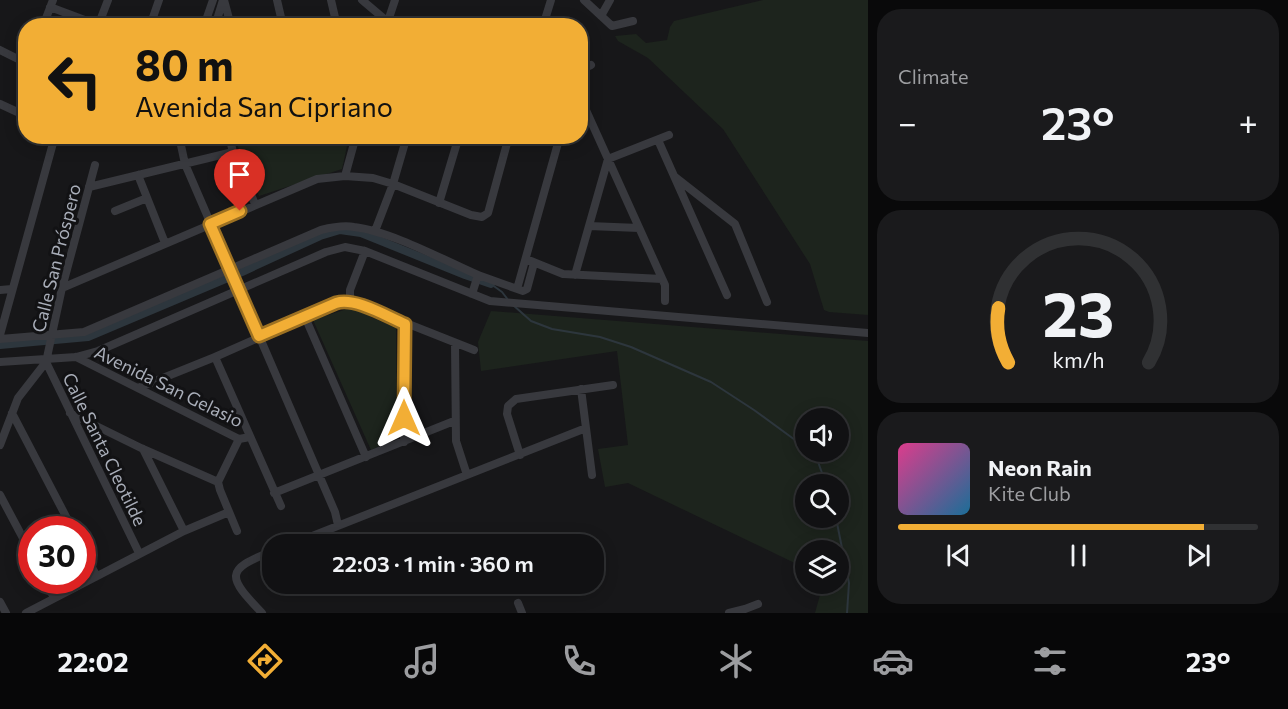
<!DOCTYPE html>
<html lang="en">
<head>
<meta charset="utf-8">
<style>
	:root { --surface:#111113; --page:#1a1a1c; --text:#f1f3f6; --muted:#9c9da0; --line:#303133; --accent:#f2ae35 }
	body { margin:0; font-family:Commissioner,sans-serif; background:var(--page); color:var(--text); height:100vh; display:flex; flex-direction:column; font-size:22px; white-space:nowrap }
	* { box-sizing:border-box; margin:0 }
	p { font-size:20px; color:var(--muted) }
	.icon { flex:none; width:33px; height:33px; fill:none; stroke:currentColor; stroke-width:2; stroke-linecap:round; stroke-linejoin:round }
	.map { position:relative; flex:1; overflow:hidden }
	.side { display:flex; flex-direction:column; gap:9px; padding:9px; background:#09090a; width:420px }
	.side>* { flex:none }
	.banner { position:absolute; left:18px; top:18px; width:570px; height:126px; border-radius:24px; box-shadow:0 3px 15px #0003,0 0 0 2px var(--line); background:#f2ae35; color:#111; overflow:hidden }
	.fabs { position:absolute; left:795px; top:408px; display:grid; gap:12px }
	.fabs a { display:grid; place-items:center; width:54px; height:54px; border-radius:50%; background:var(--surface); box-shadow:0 3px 15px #0003,0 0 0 2px var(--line); font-size:30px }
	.speed { position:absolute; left:18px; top:516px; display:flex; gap:12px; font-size:30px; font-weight:700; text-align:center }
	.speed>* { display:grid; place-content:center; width:78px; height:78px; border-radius:50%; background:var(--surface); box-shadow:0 3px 15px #0003,0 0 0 2px var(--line); line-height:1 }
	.speed .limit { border:9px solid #d22; background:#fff; color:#111 }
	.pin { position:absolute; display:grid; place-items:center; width:51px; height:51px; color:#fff; margin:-62px -26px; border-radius:50% 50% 50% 0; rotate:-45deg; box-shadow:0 0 6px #0007 }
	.pin .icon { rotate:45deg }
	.me { position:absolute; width:66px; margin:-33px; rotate:0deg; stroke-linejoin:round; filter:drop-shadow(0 0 4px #0008) }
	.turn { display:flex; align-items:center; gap:21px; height:126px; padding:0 18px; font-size:27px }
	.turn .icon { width:78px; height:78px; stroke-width:2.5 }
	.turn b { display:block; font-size:42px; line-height:51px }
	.big { font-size:45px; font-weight:600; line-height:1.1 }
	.side .widget { flex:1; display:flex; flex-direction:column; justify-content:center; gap:9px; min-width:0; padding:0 21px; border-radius:24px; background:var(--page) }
	.side .dial { align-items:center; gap:0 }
	.dial svg { height:156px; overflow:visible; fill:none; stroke:var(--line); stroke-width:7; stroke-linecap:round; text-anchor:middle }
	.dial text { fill:var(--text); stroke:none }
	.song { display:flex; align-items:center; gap:18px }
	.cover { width:72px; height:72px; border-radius:9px; background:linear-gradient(135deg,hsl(330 70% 55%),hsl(200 70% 35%)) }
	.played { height:6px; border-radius:3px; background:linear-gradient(90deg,var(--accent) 85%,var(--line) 85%) }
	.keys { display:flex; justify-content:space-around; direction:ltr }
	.heat { display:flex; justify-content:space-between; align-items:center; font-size:33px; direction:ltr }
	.trip { position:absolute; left:262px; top:534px; width:342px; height:60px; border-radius:24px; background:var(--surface); box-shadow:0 3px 15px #0003,0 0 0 2px var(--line); font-weight:600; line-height:60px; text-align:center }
	.dock { display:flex; height:96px; justify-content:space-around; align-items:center; background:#070708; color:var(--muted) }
	.dock .icon { width:42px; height:42px }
	.dock .selected { color:var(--accent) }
	.dock b { font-size:27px; color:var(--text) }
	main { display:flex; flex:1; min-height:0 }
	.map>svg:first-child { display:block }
	.green { fill:#1d241d; fill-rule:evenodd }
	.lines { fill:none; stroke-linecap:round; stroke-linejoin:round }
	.stream { stroke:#2d363d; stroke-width:2 }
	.canal { stroke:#2d363d; stroke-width:8 }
	.minor { stroke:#38393e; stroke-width:8 }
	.route-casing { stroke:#9d7122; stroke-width:15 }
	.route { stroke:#f2ae35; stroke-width:10 }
	.labels { text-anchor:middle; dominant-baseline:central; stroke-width:6; stroke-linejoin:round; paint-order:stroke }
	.street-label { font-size:18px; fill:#a9aeb9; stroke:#121214 }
</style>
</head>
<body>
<main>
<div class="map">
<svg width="868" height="613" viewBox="0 0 868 613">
	<rect width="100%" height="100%" fill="#171719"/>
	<path class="green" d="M763,0H868V315L829,312L824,310L810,264L723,129L648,58L618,41L615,36L636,34L646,43L667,40L670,27L674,21Z
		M235,137H349L342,169L259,196L238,147Z
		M347,309L356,310L396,328L397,438L371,450L313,320Z
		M491,311L868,341V613H815L820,595H826L830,585L828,584H838V550H806L805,568L628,483L605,487L598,449L628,445L617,351L481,371L478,342ZM838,418V452H806V418ZM838,484V518H806V484Z"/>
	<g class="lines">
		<path class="stream" d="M491,284L502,292L509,301
			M513,305L531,321L552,329L600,337L631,347L711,382L754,410L806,448
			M810,452L817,459L826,484
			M836,518L849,583L847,613"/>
		<path class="canal" d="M0,345L88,337L242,272L320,236L340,230L361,233L465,275L491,284"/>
		<path class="minor" d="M224,0L231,26
			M277,0L283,26
			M331,0L337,26
			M362,0L388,22
			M584,0L612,26L633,21
			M50,7L98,25
			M601,16L610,0
			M387,24L395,0
			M43,26L53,0
			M98,26L108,0
			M150,26L159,0
			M204,26L213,0
			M215,26L223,0
			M543,26L551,0
			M0,50L26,63
			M580,70L591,65
			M580,97L665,285V301
			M0,104L26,116
			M179,136L185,164L335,512L338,525
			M229,136L233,152L255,204
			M658,140L727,295
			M95,165L62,288L46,362L139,553
			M138,175L165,243
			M345,176L356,136
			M675,177L735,224L767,302
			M89,187L233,152
			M439,203L459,136
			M115,211L147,198
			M589,226L639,228
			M375,231L393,184L407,136
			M526,259L563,274L662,279
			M478,275L523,291L527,289L534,263
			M575,275L608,159L669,135
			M62,288L317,179L345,176L373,178L393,184L471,215L482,217L488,213L509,136
			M517,289L560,136
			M0,290L12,289
			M350,302V290L365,251
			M305,317L366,457
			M0,335L55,136
			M0,339L84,332L321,230C333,227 343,225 354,227C390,231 444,260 478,275L472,294
			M455,344L456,441L467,475
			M76,357L239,439L250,437
			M215,357L281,506
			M0,362L76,357L98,351L326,252L345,247L365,251L490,301L868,333
			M138,388L215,357L340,302L358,304L474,350
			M581,389L592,475
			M12,413L73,530
			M70,413L143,449L218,482
			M404,442L405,324
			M0,445L18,398L46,362
			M143,449L184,531
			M520,455L507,414L508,406L516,399L613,385
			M274,493L454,421
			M0,495L32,555
			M237,531L220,490L218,482L239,439
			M292,544L586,428
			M82,549L96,575
			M45,580L54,598
			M0,602L6,613
			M518,603L522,613
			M26,613L184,531L229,512
			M262,613C228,577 223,570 273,551
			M729,613L745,609L758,604"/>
	</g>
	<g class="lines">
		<g class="route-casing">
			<path id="route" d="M240,211L210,224L259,336L336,303C355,297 386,316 405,324L404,418"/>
		</g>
		<use href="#route" class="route"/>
	</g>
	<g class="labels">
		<g class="street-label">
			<text transform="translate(56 258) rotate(-76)">Calle San Próspero</text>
			<text transform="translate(169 386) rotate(26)">Avenida San Gelasio</text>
			<text transform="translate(105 449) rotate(64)">Calle Santa Cleotilde</text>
		</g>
	</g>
</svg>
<div class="fabs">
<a><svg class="icon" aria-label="sound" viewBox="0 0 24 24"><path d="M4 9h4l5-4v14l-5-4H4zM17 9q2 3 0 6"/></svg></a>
<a><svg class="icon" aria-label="search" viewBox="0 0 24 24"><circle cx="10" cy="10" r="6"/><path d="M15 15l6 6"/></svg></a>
<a><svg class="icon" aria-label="layers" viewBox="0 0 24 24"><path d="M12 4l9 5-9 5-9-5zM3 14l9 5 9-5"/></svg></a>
</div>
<div class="speed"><div class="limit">30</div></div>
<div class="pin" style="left:240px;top:211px;background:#d93025"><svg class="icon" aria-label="arrive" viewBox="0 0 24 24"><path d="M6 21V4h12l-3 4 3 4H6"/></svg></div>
<svg class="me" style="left:404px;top:418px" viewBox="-20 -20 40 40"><path d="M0-17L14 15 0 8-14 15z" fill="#f2ae35" stroke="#fff" stroke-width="4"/></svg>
<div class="trip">22:03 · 1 min · 360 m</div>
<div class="banner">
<div class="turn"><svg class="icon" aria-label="left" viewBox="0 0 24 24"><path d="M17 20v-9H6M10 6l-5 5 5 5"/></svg><div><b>80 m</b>Avenida San Cipriano</div></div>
</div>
</div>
<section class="side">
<div class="widget"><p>Climate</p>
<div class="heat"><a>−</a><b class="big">23°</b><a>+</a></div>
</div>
<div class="widget dial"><svg viewBox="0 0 100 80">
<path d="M14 69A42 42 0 1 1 86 69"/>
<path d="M14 69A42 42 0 0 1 9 41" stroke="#f2ae35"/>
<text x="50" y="56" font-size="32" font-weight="700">23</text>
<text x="50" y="72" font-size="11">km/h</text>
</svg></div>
<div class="widget">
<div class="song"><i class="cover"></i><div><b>Neon Rain</b><p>Kite Club</p></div></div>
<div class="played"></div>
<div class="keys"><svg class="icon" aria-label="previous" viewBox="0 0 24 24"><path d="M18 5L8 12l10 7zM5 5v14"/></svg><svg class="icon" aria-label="pause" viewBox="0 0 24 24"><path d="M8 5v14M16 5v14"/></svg><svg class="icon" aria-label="next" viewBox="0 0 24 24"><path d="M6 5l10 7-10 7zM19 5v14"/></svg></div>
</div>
</section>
</main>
<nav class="dock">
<b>22:02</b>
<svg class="icon selected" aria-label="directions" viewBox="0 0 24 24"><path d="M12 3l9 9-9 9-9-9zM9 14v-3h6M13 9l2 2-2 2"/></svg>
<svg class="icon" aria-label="music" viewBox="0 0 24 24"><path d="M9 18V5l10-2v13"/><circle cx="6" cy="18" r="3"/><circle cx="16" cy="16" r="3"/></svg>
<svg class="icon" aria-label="phone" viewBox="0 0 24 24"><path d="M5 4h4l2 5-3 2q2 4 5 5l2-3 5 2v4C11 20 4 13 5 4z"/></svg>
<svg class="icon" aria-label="climate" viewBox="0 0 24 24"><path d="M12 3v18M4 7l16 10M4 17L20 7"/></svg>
<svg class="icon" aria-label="car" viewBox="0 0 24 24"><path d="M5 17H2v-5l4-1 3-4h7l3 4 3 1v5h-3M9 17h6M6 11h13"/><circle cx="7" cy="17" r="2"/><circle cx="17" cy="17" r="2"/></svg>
<svg class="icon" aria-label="filters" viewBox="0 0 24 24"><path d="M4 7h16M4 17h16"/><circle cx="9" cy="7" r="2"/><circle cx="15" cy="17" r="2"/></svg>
<b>23°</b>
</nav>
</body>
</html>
